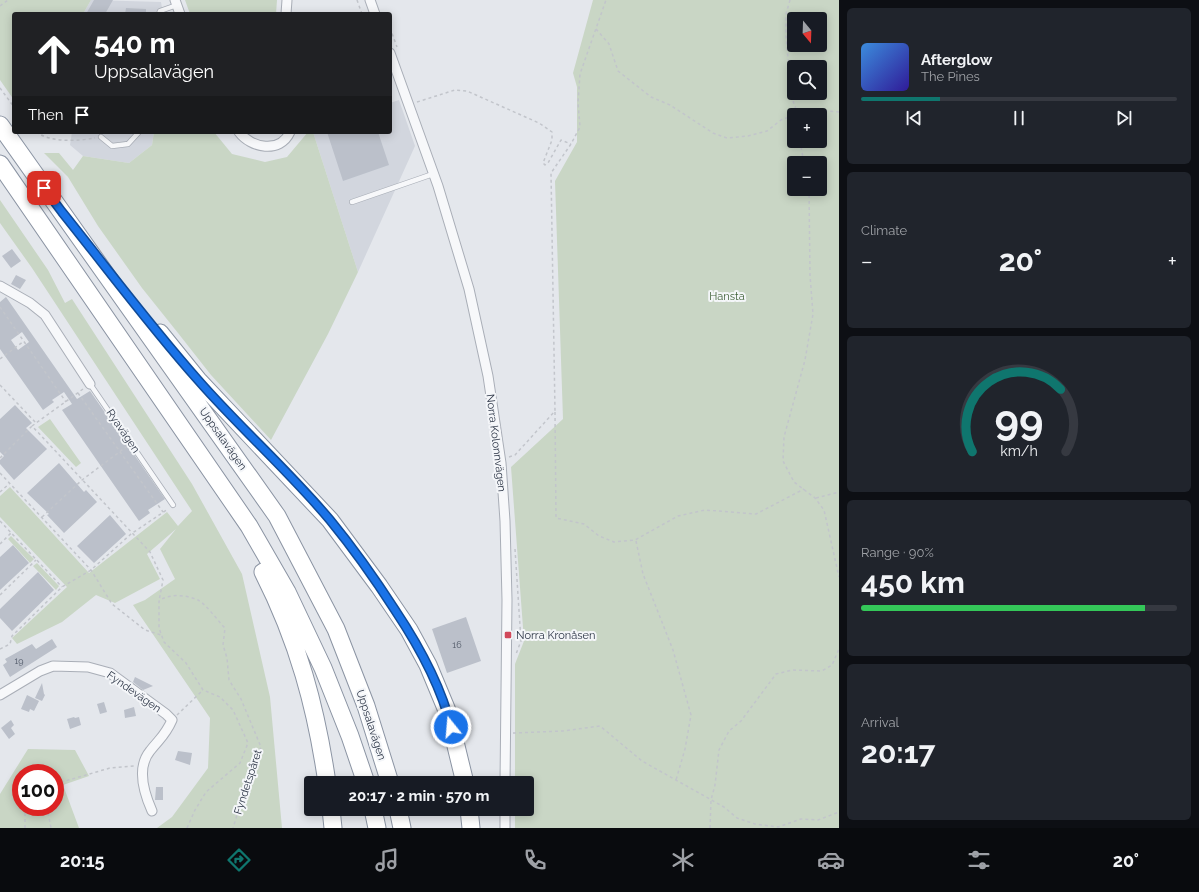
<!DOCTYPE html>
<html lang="en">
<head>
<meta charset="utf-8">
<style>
	:root { --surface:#171b24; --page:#20242c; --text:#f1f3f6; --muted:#9ea1a6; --line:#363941; --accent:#0f766e }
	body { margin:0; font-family:Raleway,sans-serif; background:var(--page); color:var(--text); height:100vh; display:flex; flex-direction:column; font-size:15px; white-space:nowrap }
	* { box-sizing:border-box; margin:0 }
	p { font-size:13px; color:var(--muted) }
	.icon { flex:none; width:22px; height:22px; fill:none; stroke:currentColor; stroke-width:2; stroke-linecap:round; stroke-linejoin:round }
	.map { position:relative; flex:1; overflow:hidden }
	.panel { display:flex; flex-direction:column; gap:8px; padding:8px; background:#0d0f14; width:360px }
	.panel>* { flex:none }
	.top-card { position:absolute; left:12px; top:12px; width:380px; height:122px; border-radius:4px; box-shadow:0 2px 10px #0003; background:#202124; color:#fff; overflow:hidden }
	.needle { width:26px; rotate:161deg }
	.buttons { position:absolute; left:787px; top:12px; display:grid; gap:8px }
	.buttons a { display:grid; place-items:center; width:40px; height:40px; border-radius:4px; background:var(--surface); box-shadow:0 2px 10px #0003; font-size:20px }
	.speed { position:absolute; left:12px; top:764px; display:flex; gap:8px; font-size:20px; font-weight:700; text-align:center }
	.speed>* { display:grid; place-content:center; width:52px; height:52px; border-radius:50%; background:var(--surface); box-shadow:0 2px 10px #0003; line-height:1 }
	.speed .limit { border:6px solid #d22; background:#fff; color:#111 }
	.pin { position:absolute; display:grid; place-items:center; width:34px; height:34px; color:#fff; margin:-17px; border-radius:8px; box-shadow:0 2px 6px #0006 }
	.me { position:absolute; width:44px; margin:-22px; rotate:343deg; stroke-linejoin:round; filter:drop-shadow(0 0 3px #0008) }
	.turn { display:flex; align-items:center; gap:14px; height:84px; padding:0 16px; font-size:18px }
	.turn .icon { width:52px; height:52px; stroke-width:2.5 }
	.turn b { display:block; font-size:28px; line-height:34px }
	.then { display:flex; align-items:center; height:38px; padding:0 16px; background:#0003; gap:8px; font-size:15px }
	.big { font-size:30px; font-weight:700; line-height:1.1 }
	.panel .tile { flex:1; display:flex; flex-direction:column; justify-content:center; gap:6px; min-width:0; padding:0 14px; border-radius:6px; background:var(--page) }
	.panel .dial { align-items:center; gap:0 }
	.dial svg { height:104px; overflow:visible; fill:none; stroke:var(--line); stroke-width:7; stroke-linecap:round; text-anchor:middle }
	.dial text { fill:var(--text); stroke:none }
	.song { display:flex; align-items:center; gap:12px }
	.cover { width:48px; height:48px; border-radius:6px; background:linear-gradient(135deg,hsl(210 70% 55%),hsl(250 70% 35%)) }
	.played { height:4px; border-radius:2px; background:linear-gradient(90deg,var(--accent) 25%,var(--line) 25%) }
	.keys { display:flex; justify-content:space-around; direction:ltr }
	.heat { display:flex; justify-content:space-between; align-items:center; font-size:22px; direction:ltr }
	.charge { height:6px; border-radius:3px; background:linear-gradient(90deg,#34c759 90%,var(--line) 0) }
	.trip { position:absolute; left:304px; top:776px; width:230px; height:40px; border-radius:4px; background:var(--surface); box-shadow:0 2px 10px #0003; font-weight:700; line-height:40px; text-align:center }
	.dock { display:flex; height:64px; justify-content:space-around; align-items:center; background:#090b0e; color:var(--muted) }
	.dock .icon { width:28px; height:28px }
	.dock .on { color:var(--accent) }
	.dock b { font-size:18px; color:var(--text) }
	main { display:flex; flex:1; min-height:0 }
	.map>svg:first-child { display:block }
	.built { fill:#d2d6de }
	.green { fill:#c9d6c5; fill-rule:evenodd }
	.building { fill:#bbc0ca; fill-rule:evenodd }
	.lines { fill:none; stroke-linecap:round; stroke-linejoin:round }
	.lane-casing { stroke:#a9aeb7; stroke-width:6 }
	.street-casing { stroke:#a9aeb7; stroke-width:11 }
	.highway-casing { stroke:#8b94a3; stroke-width:19 }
	.path { stroke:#c2c5cb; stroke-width:1.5; stroke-dasharray:3 3; stroke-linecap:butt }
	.lane { stroke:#f7f8fa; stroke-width:4.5 }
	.street { stroke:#f7f8fa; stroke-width:9 }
	.highway { stroke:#fff; stroke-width:17 }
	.route-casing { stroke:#114b97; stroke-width:10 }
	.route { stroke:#1a73e8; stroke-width:7 }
	.poi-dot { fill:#d1495b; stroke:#f4f6f9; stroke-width:1.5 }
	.labels { text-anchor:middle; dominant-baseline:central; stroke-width:4; stroke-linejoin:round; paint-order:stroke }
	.number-label { font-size:9px; fill:#4f5766 }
	.park-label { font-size:11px; fill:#3f6138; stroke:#f4f6f9 }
	.street-label { font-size:11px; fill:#2b3445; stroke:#f4f6f9 }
	.poi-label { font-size:11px; fill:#2b3445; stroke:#f4f6f9; text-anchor:start }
</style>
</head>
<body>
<main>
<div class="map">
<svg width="839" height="828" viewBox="0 0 839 828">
	<rect width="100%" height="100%" fill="#e4e7ec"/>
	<path class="built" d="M91,0L161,2L163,14H83Z
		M399,100L415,146L358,272L313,132H390V103Z
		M72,132H154L152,145L129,163L83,156L70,145Z"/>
	<path class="green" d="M0,0H91L83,14H14V100L0,80Z
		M185,0H277L276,14H190Z
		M593,0H839V828H515V809H527V783H515V664L524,641L511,467L563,419L555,181L577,142V87L573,73ZM794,19H820V45H794ZM794,67H820V93H794ZM794,115H820V141H794ZM794,163H820V189H794Z
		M154,132H214L232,154L265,162L287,157L308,132H313L358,272L328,334L271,440L211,375L178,333L142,288L98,226L68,177L44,153H59L73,170L83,156L129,163L152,145Z
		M0,200L48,270L65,303L72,299L192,484L242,574L270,697L282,828H157L172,817L208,768L210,718L133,605L145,600L175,579L160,549L176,529L147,554L160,579L115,603L96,595L62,622L17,644L12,638L67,587L0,517V496L10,487L89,573L167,512L178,526L192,511L32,268L0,223Z
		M50,419L81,463L76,467L38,427Z
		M11,536L34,559L30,563L8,539Z
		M37,563L59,586L56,590L33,566Z
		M28,749L75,750L89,776L63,785L79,828H0V794ZM21,773H55V807H21Z"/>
	<path class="building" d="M94,0H113L105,14H86Z
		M126,8L146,9V14H125Z
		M327,132H378L389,165L343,181Z
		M12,249L21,261L11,268L2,256Z
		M16,275L26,280L20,289L11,284Z
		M6,297L77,399L90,391L165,499L148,510L150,513L139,521L62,410L72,404L64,392L52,400L54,402L43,410L0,349V302ZM22,332L29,342L18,350L11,340Z
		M15,405L32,423L26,428L47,449L14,480L0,464V460L4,456L0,452V419Z
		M59,463L84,492L86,490L97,502L64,533L47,515L49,514L27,493Z
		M110,515L126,534L94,563L77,546Z
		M13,545L29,563L0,590V557Z
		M38,572L54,590L12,631L0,618V609Z
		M466,617L481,661L447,673L432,629Z
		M52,639L57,647L10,677L3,665L7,662L5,659L32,644L36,649Z
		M135,677L153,686L143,690L133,682Z
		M42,683L44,694L45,695L42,701L35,698Z
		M27,695L39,701L34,711L30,709L29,712L21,709Z
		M104,702L107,712L100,714L97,704Z
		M134,707L136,716L125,718L124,710Z
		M74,717L75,718L79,717L81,725L70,729L67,719Z
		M11,720L14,725L11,728L15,734L9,739L1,728Z
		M178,751L192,753L190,765L175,760Z
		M156,787H163V800H155Z"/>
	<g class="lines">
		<g class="lane-casing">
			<path id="lane" d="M159,14L160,11L177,5
				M101,137L112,146L128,144L139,132
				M352,202L433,174
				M90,384L173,505"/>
		</g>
		<g class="street-casing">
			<path id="street" d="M175,0L180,14
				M370,0L375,14
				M286,14L287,0
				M390,53L438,186L469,289L488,376L501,463L505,521L507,600L505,783
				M239,132C251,148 280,154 290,132
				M0,286L30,303L45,315L90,384
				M0,695L40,671L53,666L88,667L110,673L166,714L172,720C165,736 160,738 150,751C136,768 144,793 152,811
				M505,828V809"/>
		</g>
		<g class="highway-casing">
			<path id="highway" d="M0,125L277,516L336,629L366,706L390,783
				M0,164L249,526L287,592L323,668L350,736L366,783
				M160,333L198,380L330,520L379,586L409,630L428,665L448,713L465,783
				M263,572C298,641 316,707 327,783
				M331,809L333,828
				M373,809L377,828
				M398,809L402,828
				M469,809L471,828"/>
		</g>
		<path class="path" d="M357,0L362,14
			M790,0L786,14V35L791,95L798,115
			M0,6L8,0
			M390,28L397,47
			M596,29L609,44L618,71L651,97L670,105L713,133L727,138L748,136L767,131L781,120L794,115
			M0,88L14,107
			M417,102L455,90L467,91L539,123L552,132V140L543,163L545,165L548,163L561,140L571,144
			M795,115L813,110L839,112
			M36,132C52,143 78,141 95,138
			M800,141L804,163
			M809,189L810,275L813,314L805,360L784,437L783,461L794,482L815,498L824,510L839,577
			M0,307L66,402
			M0,359L24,341
			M0,385L36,423
			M83,389L32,426L150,552L163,580L159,601
			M78,393L163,512
			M555,412L556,518L584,524L599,536L614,542L635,540L678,516L705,510L756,514L804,489
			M509,457L515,455L555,411L551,173L571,144L580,127L578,103L580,74L606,0
			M0,458L32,426
			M0,473L91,570L112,604L145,630L161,635
			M0,492L10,483
			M816,498L839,492
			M42,517L82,480L126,447
			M0,521L62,587
			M636,541L643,574L673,650L691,715L685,749L676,780
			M0,544L11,533
			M515,549L521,641L516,654
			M0,595L36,560
			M0,649L10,644L12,636L62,587L91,570L131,534L168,509
			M177,715L203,690
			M513,733L563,731L600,726L642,761L724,807L737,818L755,824L778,827L801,819L818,820L839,812
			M55,784L110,768L135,766
			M47,807L51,828
			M25,828V807
			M187,828L195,810L206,792L240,763L248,743L233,710L220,697L203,690L186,663L164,642L159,628V601C169,593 187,595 198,600C206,604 218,621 225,628L223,645L227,658L229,680L241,699L261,747L241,802L233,828
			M710,828L711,800L715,785L719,750L729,731L741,721L776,674L792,670L822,671L832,665L839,649"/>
		<use href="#lane" class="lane"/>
		<use href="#street" class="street"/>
		<use href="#highway" class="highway"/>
	</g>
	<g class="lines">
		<g class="route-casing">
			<path id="route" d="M44,188L62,212C107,268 150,326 198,380C240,428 289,471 330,520C353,548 375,579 395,610C419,646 441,685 451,727"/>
		</g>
		<use href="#route" class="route"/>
	</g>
	<rect class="poi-dot" x="504" y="631" width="8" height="8" rx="2"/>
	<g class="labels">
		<g class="number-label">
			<text x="457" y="645">16</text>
			<text x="19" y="661">19</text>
		</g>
		<g class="park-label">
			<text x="727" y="296">Hansta</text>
		</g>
		<g class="street-label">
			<text transform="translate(123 431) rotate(56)">Ryavägen</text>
			<text transform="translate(223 439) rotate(55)">Uppsalavägen</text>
			<text transform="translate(496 443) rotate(83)">Norra Kolonnvägen</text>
			<text transform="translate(134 692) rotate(35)">Fyndevägen</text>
			<text transform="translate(371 725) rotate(72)">Uppsalavägen</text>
			<text transform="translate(248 782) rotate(-72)">Fyndetspåret</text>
		</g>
		<g class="poi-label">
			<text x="516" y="635">Norra Kronåsen</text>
		</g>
	</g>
</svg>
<div class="buttons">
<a><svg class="needle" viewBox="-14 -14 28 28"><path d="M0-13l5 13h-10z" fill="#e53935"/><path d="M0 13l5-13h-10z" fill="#9ea1a6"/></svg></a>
<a><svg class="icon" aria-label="search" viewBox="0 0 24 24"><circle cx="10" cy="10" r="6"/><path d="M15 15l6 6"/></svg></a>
<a>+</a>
<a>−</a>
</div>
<div class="speed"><div class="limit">100</div></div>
<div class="pin" style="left:44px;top:188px;background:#d93025"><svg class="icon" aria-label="arrive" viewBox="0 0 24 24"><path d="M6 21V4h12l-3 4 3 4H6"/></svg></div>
<svg class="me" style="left:451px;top:727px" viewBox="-20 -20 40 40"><circle r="17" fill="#1a73e8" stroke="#fff" stroke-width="3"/><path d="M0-11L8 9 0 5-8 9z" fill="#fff"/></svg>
<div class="trip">20:17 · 2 min · 570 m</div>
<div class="top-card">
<div class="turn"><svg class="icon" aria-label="ahead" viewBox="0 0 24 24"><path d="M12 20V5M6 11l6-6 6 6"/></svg><div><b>540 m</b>Uppsalavägen</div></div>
<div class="then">Then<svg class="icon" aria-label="arrive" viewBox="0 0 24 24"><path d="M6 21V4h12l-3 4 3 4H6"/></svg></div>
</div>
</div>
<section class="panel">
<div class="tile">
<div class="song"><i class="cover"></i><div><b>Afterglow</b><p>The Pines</p></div></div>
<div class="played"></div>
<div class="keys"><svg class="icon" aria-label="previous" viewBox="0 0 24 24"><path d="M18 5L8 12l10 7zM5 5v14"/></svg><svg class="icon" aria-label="pause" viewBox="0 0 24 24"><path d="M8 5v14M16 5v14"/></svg><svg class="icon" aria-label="next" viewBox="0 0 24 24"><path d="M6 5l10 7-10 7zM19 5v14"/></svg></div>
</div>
<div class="tile"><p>Climate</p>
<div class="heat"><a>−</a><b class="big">20°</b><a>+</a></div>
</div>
<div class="tile dial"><svg viewBox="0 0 100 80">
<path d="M14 69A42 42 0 1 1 86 69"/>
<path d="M14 69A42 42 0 0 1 82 21" stroke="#0f766e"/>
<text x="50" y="56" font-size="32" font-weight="700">99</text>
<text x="50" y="72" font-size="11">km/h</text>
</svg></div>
<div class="tile"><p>Range · 90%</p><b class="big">450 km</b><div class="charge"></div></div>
<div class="tile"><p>Arrival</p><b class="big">20:17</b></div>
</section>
</main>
<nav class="dock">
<b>20:15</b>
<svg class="icon on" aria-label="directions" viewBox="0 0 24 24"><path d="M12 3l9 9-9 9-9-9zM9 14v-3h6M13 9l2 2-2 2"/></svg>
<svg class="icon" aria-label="music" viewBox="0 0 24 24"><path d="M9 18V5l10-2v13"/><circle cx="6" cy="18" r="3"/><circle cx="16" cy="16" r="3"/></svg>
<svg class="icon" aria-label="phone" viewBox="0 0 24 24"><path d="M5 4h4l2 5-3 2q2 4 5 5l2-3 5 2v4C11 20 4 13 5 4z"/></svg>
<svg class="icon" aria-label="climate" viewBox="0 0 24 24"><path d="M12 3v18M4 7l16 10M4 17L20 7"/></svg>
<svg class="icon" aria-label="car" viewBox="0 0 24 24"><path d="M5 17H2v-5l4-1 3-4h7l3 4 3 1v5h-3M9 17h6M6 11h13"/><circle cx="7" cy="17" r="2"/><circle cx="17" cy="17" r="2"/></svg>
<svg class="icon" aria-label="filters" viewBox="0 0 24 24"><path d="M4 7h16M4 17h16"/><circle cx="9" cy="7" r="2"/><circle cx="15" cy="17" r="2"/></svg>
<b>20°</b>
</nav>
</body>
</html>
